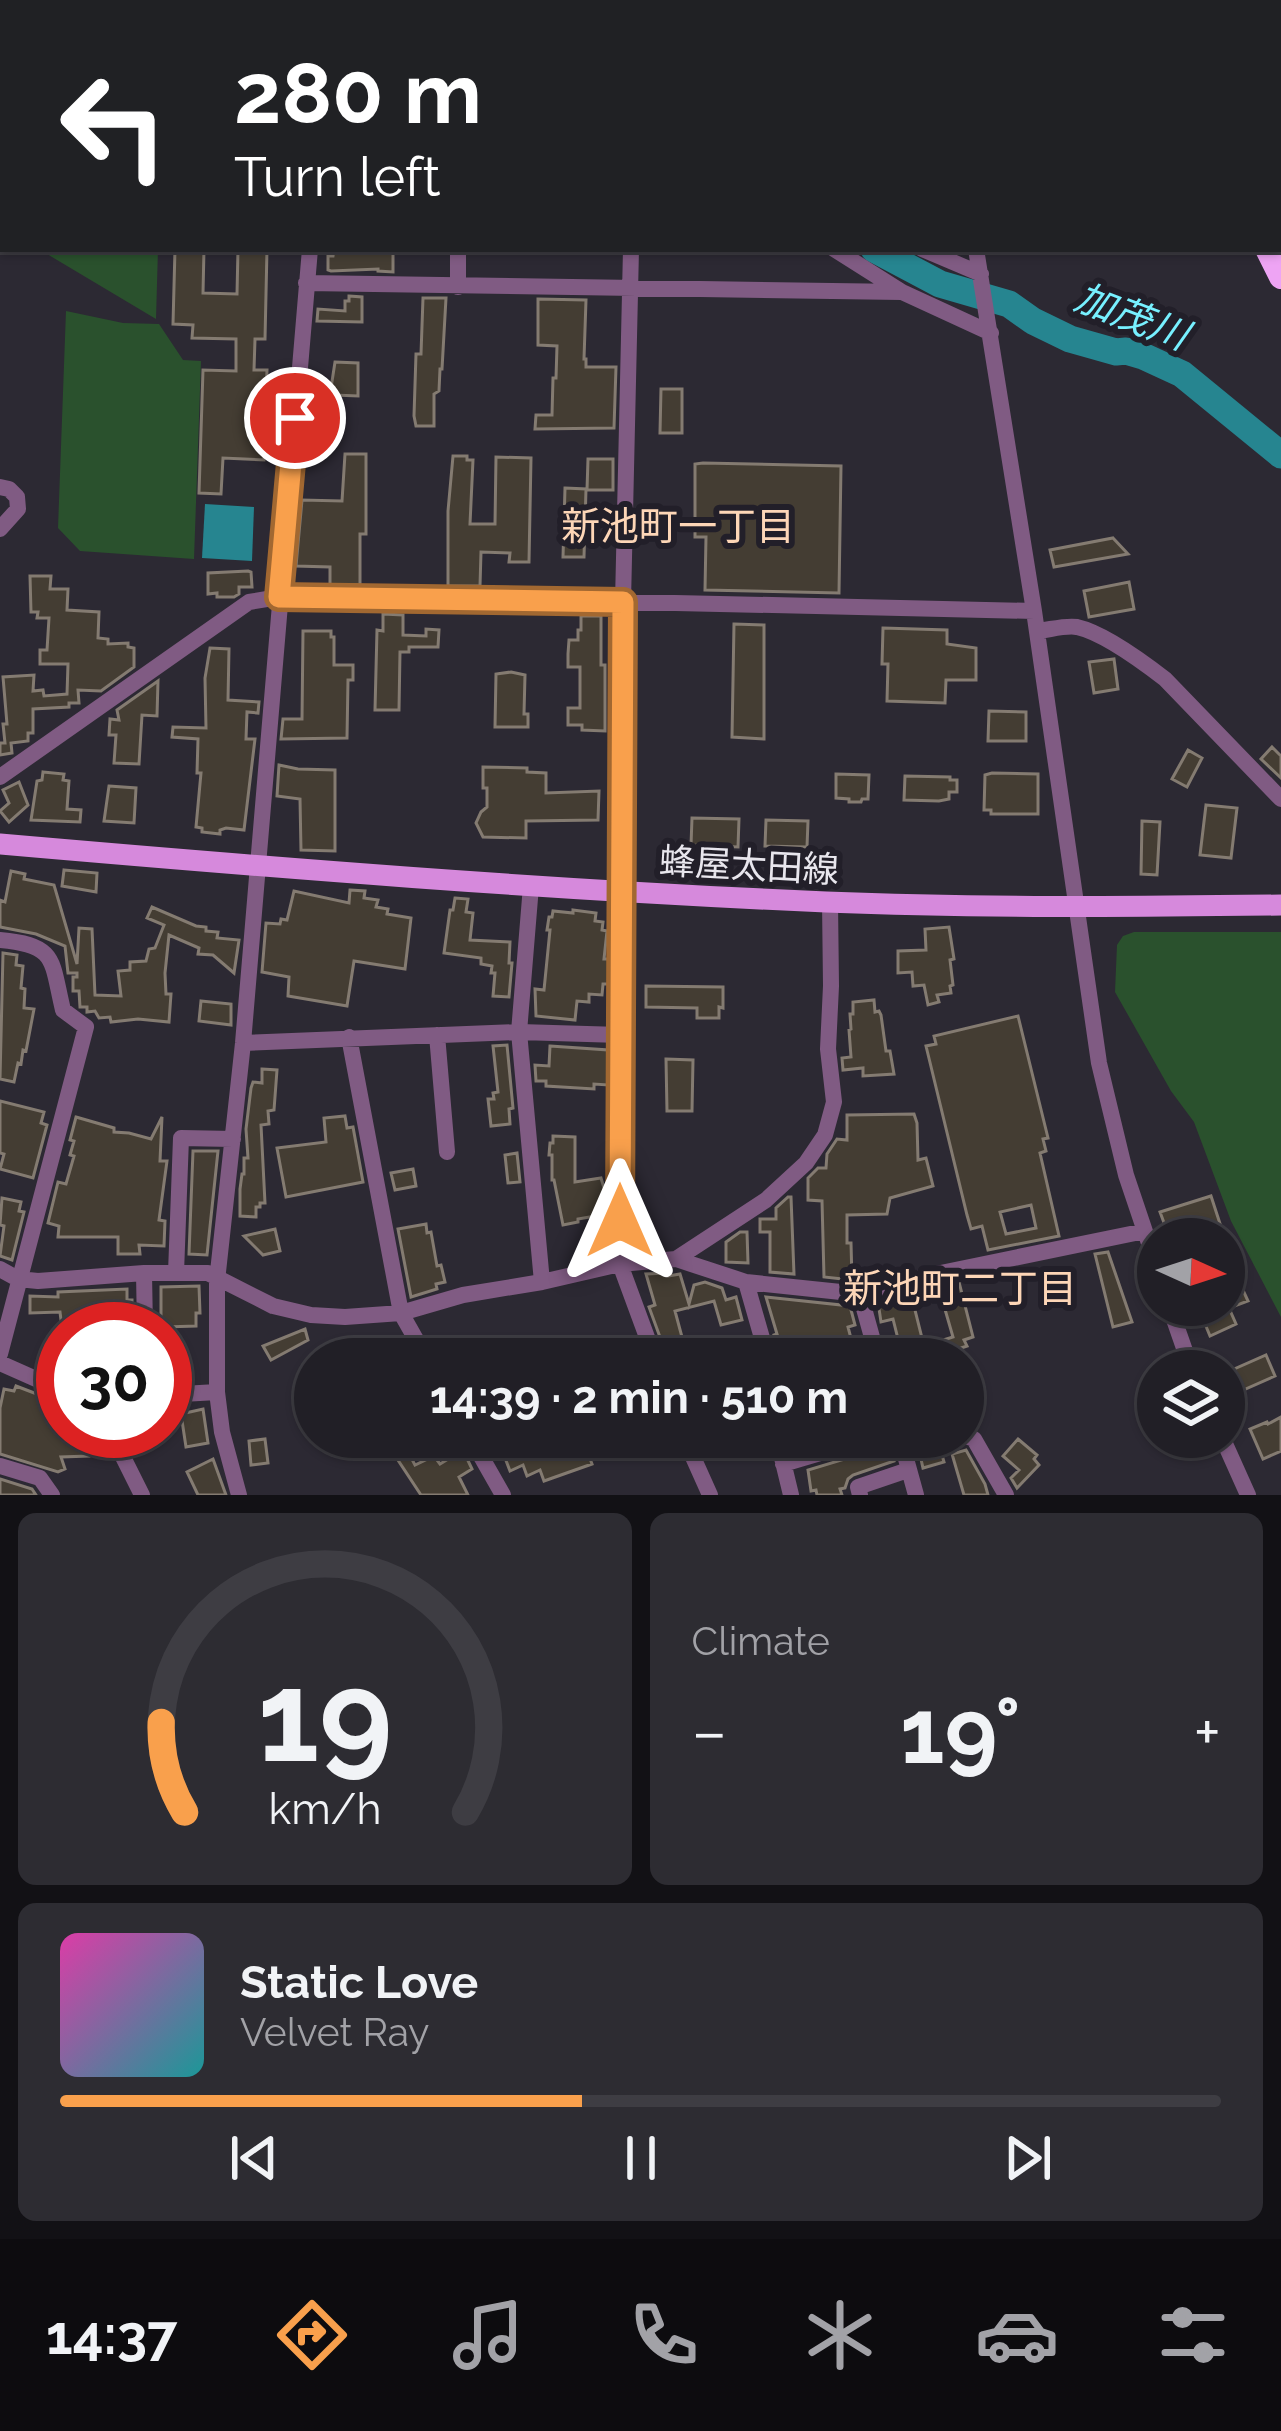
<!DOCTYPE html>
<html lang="en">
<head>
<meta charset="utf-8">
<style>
	:root { --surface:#211f26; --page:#2d2c32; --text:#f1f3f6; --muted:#a2a2a7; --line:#3e3d43; --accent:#f9a04c }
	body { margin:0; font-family:Raleway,"Noto Sans JP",sans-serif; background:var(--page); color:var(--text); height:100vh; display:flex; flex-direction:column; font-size:45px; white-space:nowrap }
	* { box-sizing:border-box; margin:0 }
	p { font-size:39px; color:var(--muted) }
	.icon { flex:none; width:66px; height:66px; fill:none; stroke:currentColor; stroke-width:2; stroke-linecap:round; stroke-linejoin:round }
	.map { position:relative; height:1495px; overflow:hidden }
	.details { display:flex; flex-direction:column; gap:18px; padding:18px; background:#121115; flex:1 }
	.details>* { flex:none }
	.banner { position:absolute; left:0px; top:0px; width:1281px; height:252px; box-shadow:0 3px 9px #0004,0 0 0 3px var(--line); background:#202124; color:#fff; overflow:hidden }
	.needle { width:78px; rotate:93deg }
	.controls { position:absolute; left:1137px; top:1218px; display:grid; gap:24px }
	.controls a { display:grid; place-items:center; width:108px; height:108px; border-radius:50%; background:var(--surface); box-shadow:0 3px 9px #0004,0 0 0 3px var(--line); font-size:60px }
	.speed { position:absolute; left:36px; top:1302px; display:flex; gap:24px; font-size:60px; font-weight:700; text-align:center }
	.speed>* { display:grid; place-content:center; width:156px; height:156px; border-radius:50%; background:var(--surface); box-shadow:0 3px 9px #0004,0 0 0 3px var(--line); line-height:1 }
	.speed .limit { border:18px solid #d22; background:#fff; color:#111 }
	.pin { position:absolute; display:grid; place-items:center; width:102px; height:102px; color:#fff; margin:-51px; border:6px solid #fff; border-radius:50%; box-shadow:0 3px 12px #0007 }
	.me { position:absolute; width:132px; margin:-66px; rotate:0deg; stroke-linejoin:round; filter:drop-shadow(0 0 9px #0008) }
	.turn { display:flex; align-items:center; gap:42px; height:252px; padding:0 36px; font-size:54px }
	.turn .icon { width:156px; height:156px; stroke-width:2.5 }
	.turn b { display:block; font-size:84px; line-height:102px }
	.big { font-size:90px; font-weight:700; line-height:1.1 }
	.details .tile { flex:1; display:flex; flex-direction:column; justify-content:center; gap:18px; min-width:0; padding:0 42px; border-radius:18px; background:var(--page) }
	.details .dial { align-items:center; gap:0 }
	.dial svg { height:312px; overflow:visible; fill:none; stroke:var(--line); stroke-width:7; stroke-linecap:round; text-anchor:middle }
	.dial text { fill:var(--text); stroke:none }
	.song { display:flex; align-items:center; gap:36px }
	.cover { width:144px; height:144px; border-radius:18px; background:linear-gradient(135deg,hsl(320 70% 55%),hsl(180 70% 35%)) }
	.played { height:12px; border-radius:6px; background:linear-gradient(90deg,var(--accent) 45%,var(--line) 45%) }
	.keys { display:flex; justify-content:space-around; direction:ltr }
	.heat { display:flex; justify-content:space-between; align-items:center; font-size:66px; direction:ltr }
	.details .tiles { flex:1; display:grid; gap:18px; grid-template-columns:1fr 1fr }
	.tile:last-child { grid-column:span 2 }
	.trip { position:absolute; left:294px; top:1338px; width:690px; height:120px; border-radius:60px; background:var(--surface); box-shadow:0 3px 9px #0004,0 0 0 3px var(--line); font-weight:700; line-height:120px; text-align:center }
	.tab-bar { display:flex; height:192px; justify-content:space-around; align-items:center; background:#0d0c0f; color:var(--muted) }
	.tab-bar .icon { width:84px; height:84px }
	.tab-bar .on { color:var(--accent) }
	.tab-bar b { font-size:54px; color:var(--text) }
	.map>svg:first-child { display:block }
	.green { fill:#2a512d }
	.water { fill:#268590 }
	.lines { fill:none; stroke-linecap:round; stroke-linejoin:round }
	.river { stroke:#268590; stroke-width:27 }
	.building { fill:#443d33; stroke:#847b71; stroke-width:3; fill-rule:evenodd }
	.minor { stroke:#805b83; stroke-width:16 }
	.major { stroke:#d689dc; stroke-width:21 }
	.highway { stroke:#eea4f4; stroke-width:24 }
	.route-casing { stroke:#a26831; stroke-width:30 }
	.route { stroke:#f9a04c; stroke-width:21 }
	.labels { text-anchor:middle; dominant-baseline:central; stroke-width:12; stroke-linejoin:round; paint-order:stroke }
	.street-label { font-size:36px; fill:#e8e6ed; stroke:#221f29 }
	.water-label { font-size:39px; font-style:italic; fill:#77f0ff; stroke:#221f29 }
	.neighbourhood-label { font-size:39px; fill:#fdd6b7; stroke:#221f29 }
</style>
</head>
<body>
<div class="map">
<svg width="1281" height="1495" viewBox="0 0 1281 1495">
	<rect width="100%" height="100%" fill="#2c2933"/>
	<path class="green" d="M1213,0H1281V197L1278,192V3H1214Z
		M46,249H158L156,319L47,254Z
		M66,311L123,323L159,324L183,360L201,361L194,559L80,551L58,528Z
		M1134,932H1281V1317L1231,1221L1194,1122L1171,1091L1115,992L1117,945L1123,936Z"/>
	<path class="water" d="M205,504L254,507L252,561L202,558Z"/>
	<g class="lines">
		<path class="river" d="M481,0L485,3
			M874,249L940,284L1009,304L1033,321L1070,339L1116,352L1126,351L1143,356L1182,374L1281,455"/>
	</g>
	<path class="building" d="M175,249H204L203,293L237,294L238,249H267L265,339H255L254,370H267L264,460L223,458L221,494L199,493L203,370L236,371V339L192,338L193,325L173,324Z
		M334,249H393V272L378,271V269L331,271L328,270V256H333Z
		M349,296L362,297V322L317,321L318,309L345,311V301H349Z
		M423,298H446L442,369H440L439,391L434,394V426H416L414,416L416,354H421Z
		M538,299L586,300L584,359H586V367H616L614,428L535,429L536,415H552L553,378H556L557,346L538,345Z
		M335,362L358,363V396L334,395V388H331Z
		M661,389H682V433H660Z
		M345,454H366V534H360V585H330V567L296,566L302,500L342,501Z
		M453,456H467V460H473L470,524H495L496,457L531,458L529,562H509L510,553L481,552L480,586H448V511Z
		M588,459H613V490H587Z
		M703,463L841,466L839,593L705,590L706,537H695V464Z
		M565,488L586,489L584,557H563Z
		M1113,538L1128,554L1054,567L1050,550Z
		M248,571L251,572L252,587H239V594L234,597H217V593L208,594V573Z
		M30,576H51L50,589H68L67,610L99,612L98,638L108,639V644L128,643V647L134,648V667L101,691L78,690L79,703H69V707L33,709V733H28V741L11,743L12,753L0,755V743H5L3,724H7L3,677L34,675L33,691L43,690L44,696L67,694L68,664H40V650H47L49,618H37L38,612H31Z
		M1129,582L1134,609L1089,617L1084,591Z
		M383,614L403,615V635L426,636V629L439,630L438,647H409V652H400L399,710H375L377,630L383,631Z
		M581,616H601V665H605V731L582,730V725H568V708H580V667H568V654L569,640H578V630H581Z
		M734,624L764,625V739L732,737Z
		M883,628L947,630V644L976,648V680H946L945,703L887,701L888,664H882Z
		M303,631H331V637H334V665H353V680H348L347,738L281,739L283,719H302Z
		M210,648L229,649L228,700L259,702L258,713L247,712L246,739H255L244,830L226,828L220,830V834L202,832V828L196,827L201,773H197L198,739L172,737L173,727L206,728L205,678Z
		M1114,659L1118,689L1094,693L1089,662Z
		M511,672L525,675L524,714H528V727H495L496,674Z
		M158,681L157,716L142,715L139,764L114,763L116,735H109L110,719L119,720L117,710Z
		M989,711L1026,712V741H988Z
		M1272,747L1281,756V778L1261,759Z
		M1188,750L1202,758L1187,787L1172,779Z
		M279,765L298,769L335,770V851L301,850L300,799L277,796Z
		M483,767L527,768V772L546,773V793L599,791L598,820L526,821V838L483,837L476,823L481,812L487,807V788H483Z
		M43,772L64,774L63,780L69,781L67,809L81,810L80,822L31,820L37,781L42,780Z
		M992,773L1038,774V814H991V810H984L985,775Z
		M836,774L869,775L868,799H862L861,802H849V799L836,798Z
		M905,776L950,777V780H957V792H949V799L939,801L904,800Z
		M19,782L28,805L9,822L0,811L9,803L3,790Z
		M109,786L136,788L134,823L104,821Z
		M1206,805L1237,808L1231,858L1200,855Z
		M692,818L739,819L738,847L691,845Z
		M766,820L808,821L807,847L765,846Z
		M1142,821L1160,822L1157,875L1141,874Z
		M64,870L97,873L96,892L62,886Z
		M11,871L25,874L24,879L54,885L77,964L79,928L92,929L95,995L121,996L118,971L130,970V962L146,961L149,949L155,948L164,925L147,918L152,907L196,926L206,927V931L218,932L217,938L239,940L234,973L213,955L198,954L199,948L169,935L165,973L166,994H171L169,1022L138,1019L111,1022L110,1017L99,1018L95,1011L87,1012V1007H80L79,991H73V977H77V973H68L65,946L36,934L0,927V900L5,902Z
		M350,890L365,891L364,898L378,900L376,907L388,909L387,914L411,918L405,969L354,961L347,1006L288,996L289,977L262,972L266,923L280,924L281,919L287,920L294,891L349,903Z
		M455,898L468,899L466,912L473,913L470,940L510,942L509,963H512L509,997L493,996L495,973H491L492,966L481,964V958L444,953L450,910H453Z
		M573,910L596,913L595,921L603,922L602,930L607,931L604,959H609V984H603L602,995L589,994V1002L577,1001L575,1020L536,1016L535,989L544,990L550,930H547L549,917H552L553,911L573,913Z
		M949,927L954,959L950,960L953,985L950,986L951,993L937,995L939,1002L928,1005L924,985L913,986L912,972L898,973V951L926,950L925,929Z
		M3,953L17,955L16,965L23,966L21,988L25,989L24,1008L34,1009L26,1051L23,1050L21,1064L18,1063L14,1082L0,1079Z
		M646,986L723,987V1008L719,1007V1018H697V1008L646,1007Z
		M874,1000L875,1012L879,1011L881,1015L886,1051H890L894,1074L863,1076V1068L843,1070L842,1058L851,1057L849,1030L851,1029L850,1014H853V1002Z
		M201,1001L231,1004V1025L199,1021Z
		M1018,1016L1048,1138L1043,1139L1046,1151L1040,1153L1059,1236L988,1250L982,1226L971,1229L967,1215L926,1046L936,1044L934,1036ZM1031,1205L1036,1228L1006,1234L1000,1212Z
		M507,1045L513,1108L509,1109L510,1124L491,1126L488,1099H494L493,1093L498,1092L493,1046Z
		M550,1046L608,1050V1085L594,1084V1089L546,1086V1081H536L535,1065L549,1066Z
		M666,1059L693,1060L692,1111H667Z
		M262,1069L277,1070L274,1110L268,1111L269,1124L261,1125L265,1203H260V1207H256V1217L240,1216V1189L242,1174H244V1158H248L246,1129L251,1088L253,1082L262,1083Z
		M0,1101L44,1112L41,1123L47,1125L33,1178L0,1169L4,1154L0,1153Z
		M914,1114L917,1123L918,1160L926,1158L933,1186L890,1198L887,1214L847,1215V1243H851L852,1280L824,1277L822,1201L808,1200V1178L818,1168H826L827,1154L837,1139L847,1140V1115Z
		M345,1116L347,1128L353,1127L363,1182L286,1197L277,1148L326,1142L324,1118Z
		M76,1117L114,1128V1132L129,1133L151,1139L162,1117L160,1161H167L159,1220L165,1221L164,1246L139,1245L140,1254H118V1237H58L59,1226L48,1223L58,1182L66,1184L74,1156L70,1155L74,1141L70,1140Z
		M553,1136L575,1137V1182L601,1178L608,1201L607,1214L578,1219V1222L563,1225L554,1180H552V1155H549L550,1143H553Z
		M193,1151H218L207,1255L189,1254Z
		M517,1153L520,1182L508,1183L505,1155Z
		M413,1169L416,1186L395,1190L391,1173Z
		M1211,1196L1225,1239H1199L1197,1234L1182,1239H1170L1160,1212Z
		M788,1197H791L794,1274L770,1272V1232H760V1219H776V1208Z
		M2,1198L21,1202L19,1211L24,1212L12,1260L0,1256L4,1226L0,1225Z
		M426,1224L427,1233L431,1232L437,1266L441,1265L445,1282L436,1284L437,1289L411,1297L398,1229Z
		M275,1229L280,1251L263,1255L244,1236Z
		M740,1232H747L748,1263L726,1262V1242Z
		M1108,1252L1132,1322L1113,1327L1095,1254Z
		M667,1273L668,1276L680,1274L689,1304L694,1285L705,1282L722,1288L726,1300L736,1297L742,1320L721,1325L714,1301L675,1311L686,1352L682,1353L684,1359H668L649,1307L655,1305L646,1274Z
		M1237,1277L1248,1301L1229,1308L1236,1324L1210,1336L1201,1314L1224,1305V1282Z
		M959,1282L973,1337L964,1340L967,1346L928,1359H905L904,1353L890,1357L888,1346L899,1343L893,1319L881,1322L878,1302ZM942,1299L953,1337L924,1346L914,1306Z
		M199,1286L200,1313H196V1326L165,1327L166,1323H161V1287Z
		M127,1289V1300H132V1313H104V1325L74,1328L72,1319L61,1320L60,1312L30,1313V1296L58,1297V1292Z
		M766,1297L850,1306L855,1325L848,1327L854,1350L862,1348L865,1359H787L783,1346L778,1348L774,1335L777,1334Z
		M305,1329L308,1340L271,1360L263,1346Z
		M1266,1355L1275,1376L1241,1391L1232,1370Z
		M16,1386L63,1404L56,1431H88L89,1456L61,1457L65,1469L58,1472L0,1454V1408L4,1389L14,1391Z
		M203,1409L208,1443L186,1447L181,1414Z
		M1281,1417V1451L1263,1459L1250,1429L1267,1422L1268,1424Z
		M539,1437H582L592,1464L544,1481L540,1470L527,1476L523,1465L510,1471L502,1450L517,1444L520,1452L542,1444Z
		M916,1437H937L944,1462L923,1468Z
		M265,1439L268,1463L251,1465L249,1441Z
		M1018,1439L1037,1455L1034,1459L1039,1465L1017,1488L1011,1478L1019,1470L1003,1456Z
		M888,1440L894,1461L853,1475L848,1479L845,1488L840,1489L842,1495H817L816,1490L811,1491L808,1470L878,1449Z
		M406,1448L415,1465L434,1456L440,1464L463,1450L472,1469L459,1477L468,1495H421L394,1454Z
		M966,1450L985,1484L988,1495H964L952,1454Z
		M213,1459L226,1495H198L187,1472Z
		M0,1479L32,1489L36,1495H0Z"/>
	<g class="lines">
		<path class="minor" d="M136,0L137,3
			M424,0L427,3
			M513,0L517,3
			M829,0L844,3
			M930,0V3
			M1221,0L1222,3
			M24,1L43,3
			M462,3V0
			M1278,128L1281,130
			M458,249V287
			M631,249L623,602L620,1264L655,1359
			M834,249L902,292L991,333
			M922,249L981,274
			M976,249L1034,611L1099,1063L1126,1175L1158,1270
			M306,283L902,292
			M0,487L9,489L17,497L18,509L0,529
			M1037,631C1049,630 1065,625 1077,627C1104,633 1143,662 1165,679L1281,799
			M0,777L249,602L279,597L502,599L1034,611
			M531,886L519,1032L542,1282
			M0,940C58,945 51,961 63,1010L86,1027L0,1354
			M437,1035L447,1152
			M349,1037L401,1313L427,1359
			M243,1043L519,1032L621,1035
			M676,1259L766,1200L806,1163L825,1135L834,1102L828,1049L831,986L830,902
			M0,1269L18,1279L38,1281L144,1273H208L273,1306L311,1315L345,1317L401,1313L463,1295L542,1282L620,1264L676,1259L746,1282L860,1294L926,1276L1145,1231
			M144,1273L145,1329
			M176,1273L181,1138L233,1139
			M746,1282L768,1359
			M860,1294L878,1359
			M1169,1305L1192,1371
			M0,1363L63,1391
			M165,1395L217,1392
			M110,1431L142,1495
			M963,1435L974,1439L1006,1495
			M470,1437L503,1495
			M684,1437L710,1495
			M777,1437L791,1495
			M900,1437L916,1495
			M1222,1437L1248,1495
			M783,1464L874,1437
			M0,1466L40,1478L52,1495
			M239,1495L222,1432L217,1392V1281L243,1043L310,249
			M860,1495L858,1487L908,1470"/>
		<path class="major" d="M0,844C275,868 550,890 826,902C978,908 1129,907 1281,905"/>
		<path class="highway" d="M1177,0L1178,3
			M24,3V0
			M0,33L3,11
			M0,228L3,200
			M1267,249L1281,277"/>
	</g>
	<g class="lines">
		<g class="route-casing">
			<path id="route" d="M295,418L279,597L623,602L620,1221"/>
		</g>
		<use href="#route" class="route"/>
	</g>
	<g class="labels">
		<g class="street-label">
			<text transform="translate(749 865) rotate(3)">蜂屋太田線</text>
		</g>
		<g class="water-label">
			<text transform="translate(1132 316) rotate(21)">加茂川</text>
		</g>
		<g class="neighbourhood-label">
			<text x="678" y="526">新池町一丁目</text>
			<text x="960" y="1288">新池町二丁目</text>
		</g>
	</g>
</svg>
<div class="controls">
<a><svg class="needle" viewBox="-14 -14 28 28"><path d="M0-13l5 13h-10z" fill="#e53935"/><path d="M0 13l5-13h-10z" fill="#a2a2a7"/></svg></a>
<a><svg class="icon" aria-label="layers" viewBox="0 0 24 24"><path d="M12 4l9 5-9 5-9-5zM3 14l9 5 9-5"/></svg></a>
</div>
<div class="speed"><div class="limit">30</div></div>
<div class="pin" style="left:295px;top:418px;background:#d93025"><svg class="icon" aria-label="arrive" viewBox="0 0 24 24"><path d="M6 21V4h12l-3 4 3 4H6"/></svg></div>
<svg class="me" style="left:620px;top:1221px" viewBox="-20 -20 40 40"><path d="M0-17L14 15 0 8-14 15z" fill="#f9a04c" stroke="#fff" stroke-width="4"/></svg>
<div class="trip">14:39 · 2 min · 510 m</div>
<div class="banner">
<div class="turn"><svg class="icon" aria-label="left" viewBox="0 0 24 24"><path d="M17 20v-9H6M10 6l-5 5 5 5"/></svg><div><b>280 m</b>Turn left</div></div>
</div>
</div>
<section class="details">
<div class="tiles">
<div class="tile dial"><svg viewBox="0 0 100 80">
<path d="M14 69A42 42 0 1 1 86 69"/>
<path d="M14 69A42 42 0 0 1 8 46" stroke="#f9a04c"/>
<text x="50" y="56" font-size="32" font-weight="700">19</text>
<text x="50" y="72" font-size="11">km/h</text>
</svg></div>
<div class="tile"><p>Climate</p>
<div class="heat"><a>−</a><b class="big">19°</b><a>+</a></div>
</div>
<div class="tile">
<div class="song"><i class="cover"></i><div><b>Static Love</b><p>Velvet Ray</p></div></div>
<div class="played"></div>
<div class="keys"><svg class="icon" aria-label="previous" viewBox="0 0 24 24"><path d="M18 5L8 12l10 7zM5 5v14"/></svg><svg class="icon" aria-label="pause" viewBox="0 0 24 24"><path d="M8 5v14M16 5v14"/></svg><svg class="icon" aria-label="next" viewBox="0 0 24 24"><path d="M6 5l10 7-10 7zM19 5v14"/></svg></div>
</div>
</div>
</section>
<nav class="tab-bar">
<b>14:37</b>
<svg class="icon on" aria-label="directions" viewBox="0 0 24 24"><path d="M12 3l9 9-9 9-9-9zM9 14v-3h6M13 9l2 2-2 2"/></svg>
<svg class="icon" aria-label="music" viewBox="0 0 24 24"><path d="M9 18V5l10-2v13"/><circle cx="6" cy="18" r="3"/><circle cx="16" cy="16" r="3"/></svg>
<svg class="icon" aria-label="phone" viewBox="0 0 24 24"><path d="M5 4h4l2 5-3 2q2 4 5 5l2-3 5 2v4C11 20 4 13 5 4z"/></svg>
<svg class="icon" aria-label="climate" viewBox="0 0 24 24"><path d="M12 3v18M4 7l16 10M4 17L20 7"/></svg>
<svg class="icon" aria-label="car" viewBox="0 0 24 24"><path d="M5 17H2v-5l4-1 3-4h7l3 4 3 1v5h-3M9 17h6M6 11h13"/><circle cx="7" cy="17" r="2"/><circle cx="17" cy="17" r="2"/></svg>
<svg class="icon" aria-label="filters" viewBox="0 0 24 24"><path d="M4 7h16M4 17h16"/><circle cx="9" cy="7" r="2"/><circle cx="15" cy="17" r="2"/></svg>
</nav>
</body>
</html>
